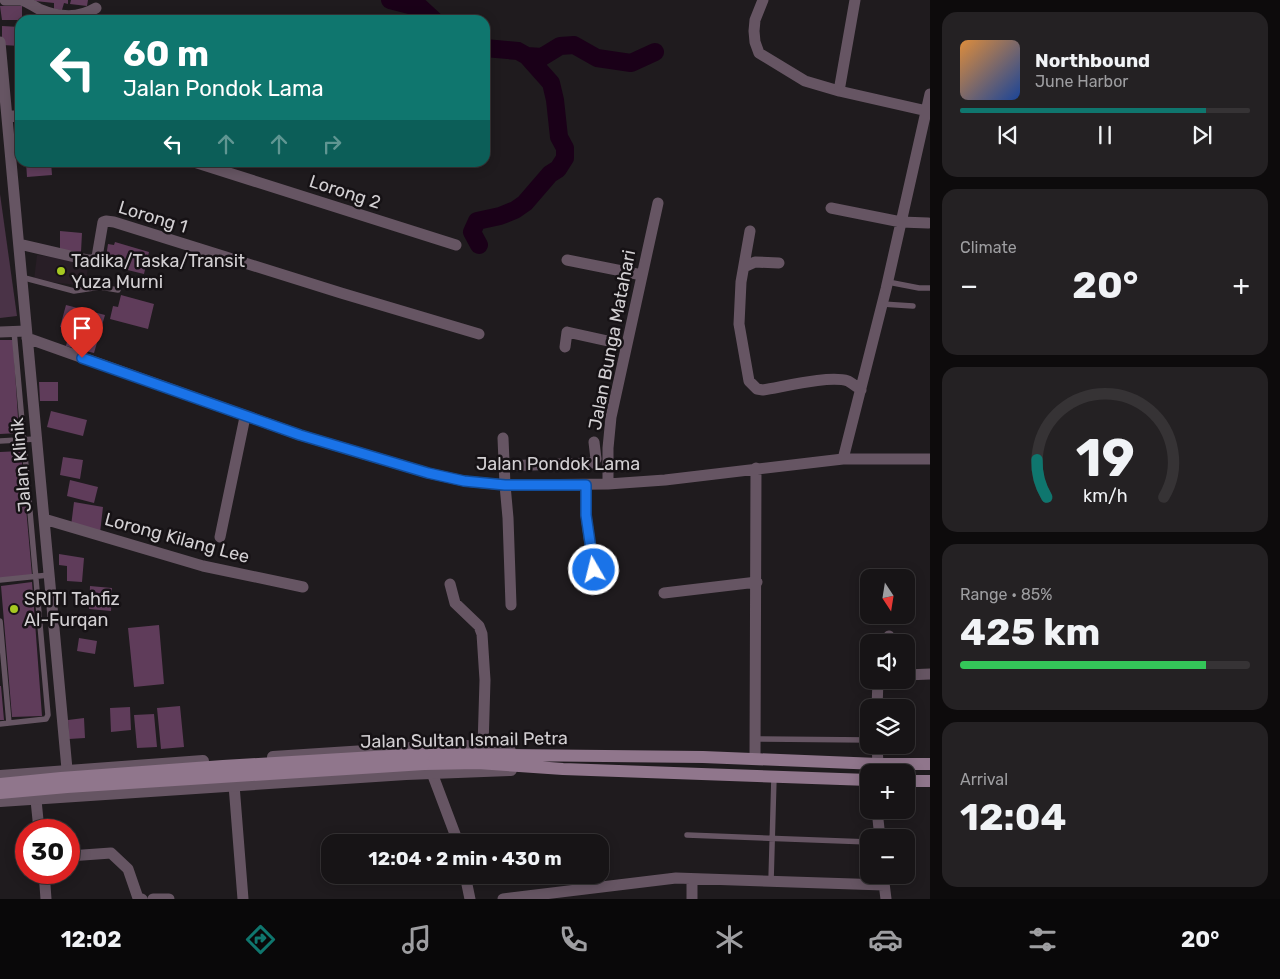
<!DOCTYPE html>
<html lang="en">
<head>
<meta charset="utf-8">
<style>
	:root { --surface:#171416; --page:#242123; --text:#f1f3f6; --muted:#9e9ea1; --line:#363335; --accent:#0f766e }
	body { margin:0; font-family:Rubik,sans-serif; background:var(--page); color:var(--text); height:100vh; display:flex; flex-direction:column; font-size:19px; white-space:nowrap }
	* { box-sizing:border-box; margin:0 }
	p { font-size:16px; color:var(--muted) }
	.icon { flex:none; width:28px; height:28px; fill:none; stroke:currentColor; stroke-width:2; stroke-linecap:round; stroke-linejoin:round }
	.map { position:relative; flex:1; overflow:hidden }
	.drawer { display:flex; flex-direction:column; gap:12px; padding:12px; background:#0d0b0c; width:350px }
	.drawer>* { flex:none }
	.banner { position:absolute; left:15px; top:15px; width:475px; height:152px; border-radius:15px; box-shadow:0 2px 12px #0003,0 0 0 1px var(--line); background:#0f766e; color:#fff; overflow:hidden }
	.needle { width:32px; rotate:168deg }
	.fabs { position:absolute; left:860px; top:569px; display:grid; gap:10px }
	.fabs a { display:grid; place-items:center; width:55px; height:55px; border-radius:10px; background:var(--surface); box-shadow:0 2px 12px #0003,0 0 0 1px var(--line); font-size:25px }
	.speed { position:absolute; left:15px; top:819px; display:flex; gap:10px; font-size:25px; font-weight:700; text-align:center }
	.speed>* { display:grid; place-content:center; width:65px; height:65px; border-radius:50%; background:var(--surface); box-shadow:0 2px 12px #0003,0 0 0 1px var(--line); line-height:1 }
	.speed .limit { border:8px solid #d22; background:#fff; color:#111 }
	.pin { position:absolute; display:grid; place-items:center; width:42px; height:42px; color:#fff; margin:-51px -21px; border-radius:50% 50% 50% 0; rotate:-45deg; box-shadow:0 0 5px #0007 }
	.pin .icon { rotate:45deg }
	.me { position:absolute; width:55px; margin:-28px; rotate:352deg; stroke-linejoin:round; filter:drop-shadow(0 0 4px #0008) }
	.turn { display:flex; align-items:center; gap:18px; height:105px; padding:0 25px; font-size:22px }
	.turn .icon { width:65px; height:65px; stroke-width:2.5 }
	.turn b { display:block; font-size:35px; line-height:42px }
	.lanes { display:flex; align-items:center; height:48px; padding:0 25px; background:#0003; justify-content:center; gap:25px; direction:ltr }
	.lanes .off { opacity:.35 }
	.big { font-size:38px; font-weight:700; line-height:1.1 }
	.drawer .card { flex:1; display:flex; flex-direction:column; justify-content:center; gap:8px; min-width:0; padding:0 18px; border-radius:15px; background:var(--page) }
	.drawer .dial { align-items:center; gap:0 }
	.dial svg { height:130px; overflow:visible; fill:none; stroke:var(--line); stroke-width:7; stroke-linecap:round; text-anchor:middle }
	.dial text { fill:var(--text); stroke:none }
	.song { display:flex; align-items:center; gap:15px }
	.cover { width:60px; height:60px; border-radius:8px; background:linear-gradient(135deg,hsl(30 70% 55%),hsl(220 70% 35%)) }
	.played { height:5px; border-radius:2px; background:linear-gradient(90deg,var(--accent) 85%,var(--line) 85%) }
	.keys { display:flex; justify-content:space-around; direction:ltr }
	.heat { display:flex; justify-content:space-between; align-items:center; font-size:28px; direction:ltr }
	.charge { height:8px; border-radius:4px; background:linear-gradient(90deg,#34c759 85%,var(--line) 0) }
	.trip { position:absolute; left:321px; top:834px; width:288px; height:50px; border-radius:15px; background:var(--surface); box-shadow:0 2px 12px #0003,0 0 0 1px var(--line); font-weight:700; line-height:50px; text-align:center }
	.dock { display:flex; height:80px; justify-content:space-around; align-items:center; background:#090809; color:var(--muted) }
	.dock .icon { width:35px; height:35px }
	.dock .active { color:var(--accent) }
	.dock b { font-size:22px; color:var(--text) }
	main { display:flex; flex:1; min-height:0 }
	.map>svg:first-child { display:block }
	.built { fill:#281e26 }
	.green { fill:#4a3347 }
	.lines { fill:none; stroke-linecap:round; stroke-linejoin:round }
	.river { stroke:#1a0018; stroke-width:18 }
	.building { fill:#5f3c5a }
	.service { stroke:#665563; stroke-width:5.5 }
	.minor { stroke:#665563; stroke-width:11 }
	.tertiary { stroke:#665563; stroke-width:12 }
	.secondary { stroke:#90768c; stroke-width:12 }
	.secondary-bridge { stroke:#90768c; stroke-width:12 }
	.route-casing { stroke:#114b97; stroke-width:12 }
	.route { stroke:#1a73e8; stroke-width:9 }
	.poi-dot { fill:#a6c821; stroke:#161215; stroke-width:2 }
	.labels { text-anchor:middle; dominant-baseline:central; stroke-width:5; stroke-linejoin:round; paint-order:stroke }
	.street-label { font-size:18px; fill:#d3d0d3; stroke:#161215 }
	.poi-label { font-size:18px; fill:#d3d0d3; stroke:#161215; text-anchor:start }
</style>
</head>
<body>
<main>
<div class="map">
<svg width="930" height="899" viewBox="0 0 930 899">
	<rect width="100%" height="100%" fill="#1f1b1e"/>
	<path class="built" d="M37,255L89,262L85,286L34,280Z"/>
	<path class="green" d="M0,194L17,316L0,318Z"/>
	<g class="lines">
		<path class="river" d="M390,0L421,8L434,20
			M485,48L518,51L527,56L542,57L560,46L574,45L597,58L631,63L655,52
			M479,245L472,232L477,221L500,216L515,210L525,203L550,174L558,169L565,158V148L559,137L555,100L551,83L527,56"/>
	</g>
	<path class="building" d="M35,0H68V4L64,3L62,10L54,9V3L35,1Z
		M71,0H88L87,6L70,4Z
		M0,6H22V20H2Z
		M2,26L20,27V46L2,45Z
		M14,128L20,129V151H16Z
		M26,162H51L52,175L27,177Z
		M60,231L82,233L81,252L60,251Z
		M115,242L149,252L144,274L111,266L112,258L106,257L108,244L114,245Z
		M121,295L154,304L148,329L110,319L113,306L118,307Z
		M66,305L105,315L94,353L66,346L70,330L60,327Z
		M0,340H13L19,433L0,434Z
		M39,382H58V401H40Z
		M51,411L87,420L83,436L47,427Z
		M21,451L32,575L0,578V452Z
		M63,457L83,460L80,479L60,475Z
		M70,480L98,487L94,503L67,496Z
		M74,502L103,507L100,533L71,526Z
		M59,554L84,558L82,582L67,581V566L59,565Z
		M32,582L42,716L12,717L1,586Z
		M90,586L112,588L111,611L89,609Z
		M159,625L164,684L134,687L128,628Z
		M79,638L97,641L95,654L77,651Z
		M0,686H1L4,720H0Z
		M180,706L184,747L161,749L157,708Z
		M130,707L131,730L111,732L110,708Z
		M154,714L157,747L137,748L134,715Z
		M84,718L85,738L69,739L68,720Z"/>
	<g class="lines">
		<path class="service" d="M21,277L74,291L100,287L118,290
			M888,282L919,288H930
			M882,304L913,306
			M0,441L36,439
			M0,580L49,575
			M0,621L9,723
			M0,724L46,719L48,715L14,331
			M755,739L869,740
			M687,835L869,842
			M771,881L774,777"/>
		<path class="minor" d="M5,0C10,0 16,0 21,0C27,1 33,6 39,9C58,17 78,19 96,8
			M763,0L755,20L754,31L755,42L759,53L805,81L839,91L927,111
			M0,42L68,780
			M839,91L855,0
			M7,115L20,117
			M194,162L456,245
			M831,208L901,222L928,223
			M750,231L741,282L739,324L749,381L757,389L763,390C783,387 829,375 848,381C852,383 857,387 861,390
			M19,244L88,260H93L97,257L103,222L106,221L114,222L341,293L479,334
			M567,260L642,275
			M744,267L755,262L779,263
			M0,332L26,331
			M27,338L300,435L428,473L464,481L505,485L608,484L665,480L843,459H930
			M565,347L567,332L626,345
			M503,438L505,485L508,518L511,605
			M843,459L886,289L930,94
			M504,466L592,463L596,459L594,442
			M608,484V448L611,417L658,203
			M586,485V515L596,588
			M44,519L203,566L303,587
			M220,537L245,417
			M450,584L455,603L479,626L482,634L485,680L483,747
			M664,593L757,582
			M887,642L889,636
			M906,675L930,674
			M877,708L878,680
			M877,745L878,764
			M755,759L756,468
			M432,773L458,842
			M234,785L243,899
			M35,790L39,830
			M877,810L880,838
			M69,856L111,853L128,869L138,898L142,899
			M44,872L46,899
			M465,875L470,899
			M883,875L886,899
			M153,899H169
			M503,899L676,878L884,885
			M692,899V879"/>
		<path class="tertiary" d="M273,757L458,745L510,751
			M0,776L203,761
			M0,801L406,774L511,770"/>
		<path class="secondary" d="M424,754L703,757L878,764H930
			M424,764L478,763L563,769L869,780
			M906,781H930"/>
		<path class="secondary-bridge" d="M0,784L61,778L223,766L424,754
			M0,793L67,787L424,764"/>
	</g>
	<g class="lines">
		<g class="route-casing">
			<path id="route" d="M82,358L300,435L428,473L464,481L505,485H586V515L594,570"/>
		</g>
		<use href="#route" class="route"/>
	</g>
	<g class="poi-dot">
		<circle cx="61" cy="271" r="5"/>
		<circle cx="14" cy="609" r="5"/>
	</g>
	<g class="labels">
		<g class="street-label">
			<text transform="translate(345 192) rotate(18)">Lorong 2</text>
			<text transform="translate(153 217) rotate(17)">Lorong 1</text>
			<text transform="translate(612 340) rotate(-79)">Jalan Bunga Matahari</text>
			<text x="558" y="464">Jalan Pondok Lama</text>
			<text transform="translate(21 465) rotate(-95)">Jalan Klinik</text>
			<text transform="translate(177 538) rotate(15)">Lorong Kilang Lee</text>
			<text transform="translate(464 740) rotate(-1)">Jalan Sultan Ismail Petra</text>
		</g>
		<g class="poi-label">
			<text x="71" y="261">Tadika/Taska/Transit<tspan x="71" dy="21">Yuza Murni</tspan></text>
			<text x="24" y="599">SRITI Tahfiz<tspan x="24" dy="21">Al-Furqan</tspan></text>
		</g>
	</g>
</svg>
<div class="fabs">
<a><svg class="needle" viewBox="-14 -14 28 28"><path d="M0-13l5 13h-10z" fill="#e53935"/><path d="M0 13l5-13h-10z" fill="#9e9ea1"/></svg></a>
<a><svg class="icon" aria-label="sound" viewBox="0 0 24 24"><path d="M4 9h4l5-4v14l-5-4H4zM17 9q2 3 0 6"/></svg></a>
<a><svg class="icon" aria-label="layers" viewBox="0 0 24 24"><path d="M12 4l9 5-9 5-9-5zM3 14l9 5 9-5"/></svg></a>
<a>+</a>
<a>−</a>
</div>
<div class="speed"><div class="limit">30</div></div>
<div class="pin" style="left:82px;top:358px;background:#d93025"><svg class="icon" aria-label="arrive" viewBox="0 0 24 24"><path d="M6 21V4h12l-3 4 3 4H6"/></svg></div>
<svg class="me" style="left:594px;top:570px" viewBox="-20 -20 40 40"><circle r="17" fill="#1a73e8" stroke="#fff" stroke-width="3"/><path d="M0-11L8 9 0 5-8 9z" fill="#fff"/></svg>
<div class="trip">12:04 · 2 min · 430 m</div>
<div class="banner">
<div class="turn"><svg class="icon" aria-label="left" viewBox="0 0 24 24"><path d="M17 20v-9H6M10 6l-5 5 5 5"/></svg><div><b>60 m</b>Jalan Pondok Lama</div></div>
<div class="lanes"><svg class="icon" aria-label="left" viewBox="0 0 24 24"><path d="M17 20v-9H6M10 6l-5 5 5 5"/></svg><svg class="icon off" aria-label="ahead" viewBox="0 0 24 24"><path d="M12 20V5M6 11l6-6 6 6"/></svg><svg class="icon off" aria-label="ahead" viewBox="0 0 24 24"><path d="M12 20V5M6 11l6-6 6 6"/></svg><svg class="icon off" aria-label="right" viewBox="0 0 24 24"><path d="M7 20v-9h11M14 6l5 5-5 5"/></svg></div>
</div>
</div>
<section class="drawer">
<div class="card">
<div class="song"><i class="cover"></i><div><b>Northbound</b><p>June Harbor</p></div></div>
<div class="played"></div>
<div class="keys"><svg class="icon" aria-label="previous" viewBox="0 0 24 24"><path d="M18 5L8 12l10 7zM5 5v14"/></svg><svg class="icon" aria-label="pause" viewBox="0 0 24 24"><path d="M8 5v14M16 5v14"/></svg><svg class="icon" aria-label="next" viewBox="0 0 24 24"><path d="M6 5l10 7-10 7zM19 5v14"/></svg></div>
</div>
<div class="card"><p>Climate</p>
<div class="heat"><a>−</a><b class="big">20°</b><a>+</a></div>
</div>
<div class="card dial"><svg viewBox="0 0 100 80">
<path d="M14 69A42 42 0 1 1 86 69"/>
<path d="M14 69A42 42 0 0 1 8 46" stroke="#0f766e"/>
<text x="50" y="56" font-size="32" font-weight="700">19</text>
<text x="50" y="72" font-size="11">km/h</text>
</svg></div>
<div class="card"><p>Range · 85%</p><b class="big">425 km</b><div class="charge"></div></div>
<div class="card"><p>Arrival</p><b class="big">12:04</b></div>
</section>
</main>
<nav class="dock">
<b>12:02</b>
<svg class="icon active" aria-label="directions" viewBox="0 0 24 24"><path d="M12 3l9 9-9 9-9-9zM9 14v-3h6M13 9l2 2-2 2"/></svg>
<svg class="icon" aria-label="music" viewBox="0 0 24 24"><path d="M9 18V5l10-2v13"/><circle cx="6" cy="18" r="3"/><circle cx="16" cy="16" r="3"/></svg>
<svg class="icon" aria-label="phone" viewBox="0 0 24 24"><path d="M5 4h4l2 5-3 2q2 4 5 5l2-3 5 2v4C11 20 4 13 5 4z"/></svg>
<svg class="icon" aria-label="climate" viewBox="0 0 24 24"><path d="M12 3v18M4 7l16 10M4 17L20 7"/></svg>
<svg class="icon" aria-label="car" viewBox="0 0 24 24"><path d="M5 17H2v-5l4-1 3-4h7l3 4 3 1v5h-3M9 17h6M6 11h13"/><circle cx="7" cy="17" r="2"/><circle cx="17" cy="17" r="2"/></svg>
<svg class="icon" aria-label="filters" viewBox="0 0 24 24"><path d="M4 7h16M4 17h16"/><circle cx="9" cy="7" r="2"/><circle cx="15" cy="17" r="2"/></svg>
<b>20°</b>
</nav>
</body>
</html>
